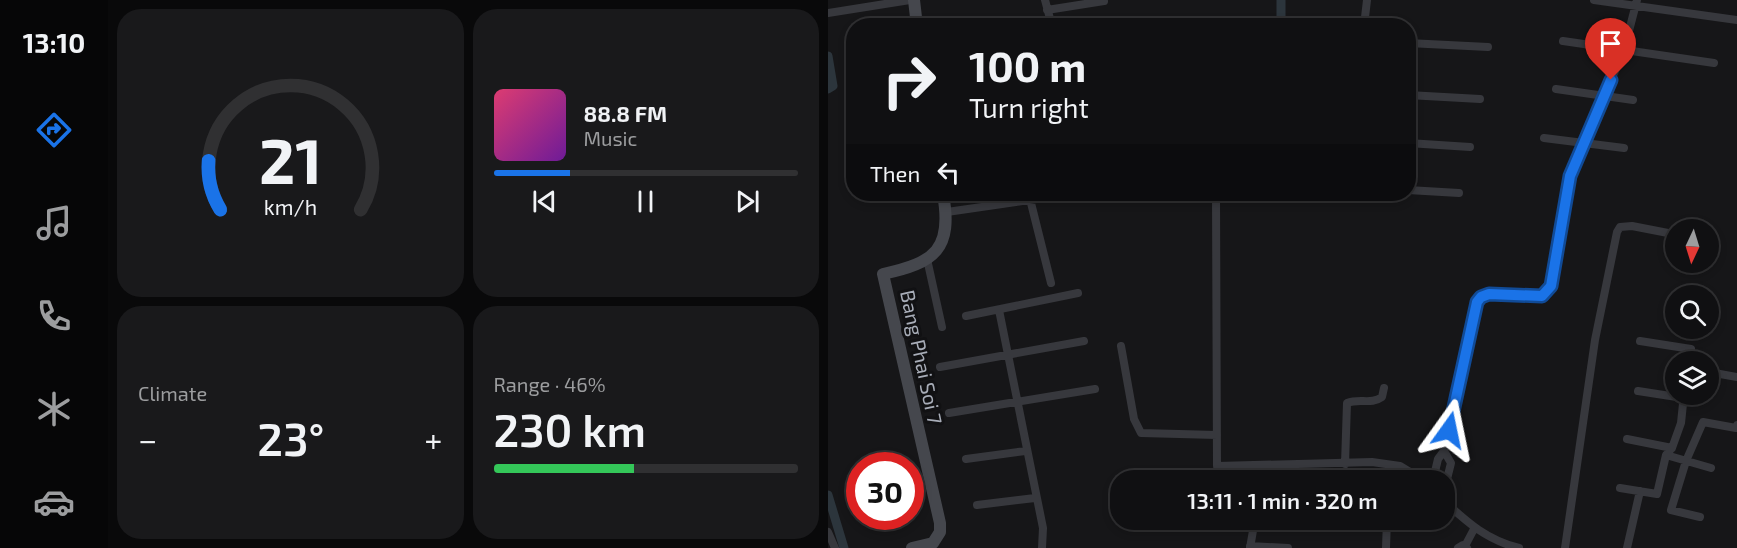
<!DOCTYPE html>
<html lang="en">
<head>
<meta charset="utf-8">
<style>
	:root { --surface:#101012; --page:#19191b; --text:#f1f3f6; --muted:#9c9d9f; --line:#303032; --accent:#1a73e8 }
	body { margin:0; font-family:"Exo 2",sans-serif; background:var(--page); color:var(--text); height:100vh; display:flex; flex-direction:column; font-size:22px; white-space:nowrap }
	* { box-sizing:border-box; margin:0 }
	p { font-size:20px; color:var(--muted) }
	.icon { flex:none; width:33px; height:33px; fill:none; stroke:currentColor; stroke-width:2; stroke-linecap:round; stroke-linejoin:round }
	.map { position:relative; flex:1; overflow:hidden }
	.panel { display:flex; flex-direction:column; gap:9px; padding:9px; background:#09090a; width:720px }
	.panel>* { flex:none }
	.hud { position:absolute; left:18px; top:18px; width:570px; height:183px; border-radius:24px; box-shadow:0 3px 9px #0003,0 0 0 2px var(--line); background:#101012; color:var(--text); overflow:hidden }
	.needle { width:39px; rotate:184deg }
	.controls { position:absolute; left:837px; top:219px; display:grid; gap:12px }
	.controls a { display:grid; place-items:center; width:54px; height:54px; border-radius:50%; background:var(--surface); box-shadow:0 3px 9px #0003,0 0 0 2px var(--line); font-size:30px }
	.speed { position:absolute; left:18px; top:452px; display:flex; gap:12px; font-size:30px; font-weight:700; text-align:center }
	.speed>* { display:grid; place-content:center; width:78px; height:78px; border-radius:50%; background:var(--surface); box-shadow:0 3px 9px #0003,0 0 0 2px var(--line); line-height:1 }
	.speed .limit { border:9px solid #d22; background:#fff; color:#111 }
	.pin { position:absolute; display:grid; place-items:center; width:51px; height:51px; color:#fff; margin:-62px -26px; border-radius:50% 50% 50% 0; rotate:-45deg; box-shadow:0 0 6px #0007 }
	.pin .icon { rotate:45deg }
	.me { position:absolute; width:66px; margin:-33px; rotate:12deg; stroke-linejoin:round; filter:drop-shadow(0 0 4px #0008) }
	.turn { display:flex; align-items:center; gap:21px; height:126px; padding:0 24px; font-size:27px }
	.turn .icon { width:78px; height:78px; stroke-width:2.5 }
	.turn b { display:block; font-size:42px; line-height:51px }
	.then { display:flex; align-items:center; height:57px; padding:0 24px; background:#0003; gap:12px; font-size:22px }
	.big { font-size:45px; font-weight:600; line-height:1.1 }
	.panel .tile { flex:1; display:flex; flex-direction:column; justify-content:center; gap:9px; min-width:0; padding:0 21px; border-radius:24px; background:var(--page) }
	.panel .dial { align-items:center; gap:0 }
	.dial svg { height:156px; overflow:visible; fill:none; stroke:var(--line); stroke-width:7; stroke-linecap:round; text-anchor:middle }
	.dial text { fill:var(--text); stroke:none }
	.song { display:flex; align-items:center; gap:18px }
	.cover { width:72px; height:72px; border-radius:9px; background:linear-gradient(135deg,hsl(340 70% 55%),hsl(280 70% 35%)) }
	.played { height:6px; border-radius:3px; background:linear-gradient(90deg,var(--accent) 25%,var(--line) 25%) }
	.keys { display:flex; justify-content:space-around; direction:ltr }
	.heat { display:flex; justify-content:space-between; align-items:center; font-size:33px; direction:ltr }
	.charge { height:9px; border-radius:4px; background:linear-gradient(90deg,#34c759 46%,var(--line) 0) }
	.panel .tiles { flex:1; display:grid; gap:9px; grid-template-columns:repeat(2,1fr) }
	.trip { position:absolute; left:282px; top:470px; width:345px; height:60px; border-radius:24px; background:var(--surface); box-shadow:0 3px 9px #0003,0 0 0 2px var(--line); font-weight:600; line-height:60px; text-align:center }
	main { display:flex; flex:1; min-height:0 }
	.tabs { display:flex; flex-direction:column; width:108px; justify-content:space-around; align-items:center; background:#060607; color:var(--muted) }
	.tabs .icon { width:42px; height:42px }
	.tabs .selected { color:var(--accent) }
	.tabs b { font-size:27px; color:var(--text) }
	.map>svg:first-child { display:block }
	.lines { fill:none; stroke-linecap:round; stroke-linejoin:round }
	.canal { stroke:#2c353c; stroke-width:9 }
	.street { stroke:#37383d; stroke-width:8 }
	.secondary { stroke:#45474d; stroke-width:12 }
	.route-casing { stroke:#114b97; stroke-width:15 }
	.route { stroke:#1a73e8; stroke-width:10 }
	.labels { text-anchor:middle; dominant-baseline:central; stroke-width:6; stroke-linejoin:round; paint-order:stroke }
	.street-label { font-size:20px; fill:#a8adb8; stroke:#111113 }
</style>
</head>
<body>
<main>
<nav class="tabs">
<b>13:10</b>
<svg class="icon selected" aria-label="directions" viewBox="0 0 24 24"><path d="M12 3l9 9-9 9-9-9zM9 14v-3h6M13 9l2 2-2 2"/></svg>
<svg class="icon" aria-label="music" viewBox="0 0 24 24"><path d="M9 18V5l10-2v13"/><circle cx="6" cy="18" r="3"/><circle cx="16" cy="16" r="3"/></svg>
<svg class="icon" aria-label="phone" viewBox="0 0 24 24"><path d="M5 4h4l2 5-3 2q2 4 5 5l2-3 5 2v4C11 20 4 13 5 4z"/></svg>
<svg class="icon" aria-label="climate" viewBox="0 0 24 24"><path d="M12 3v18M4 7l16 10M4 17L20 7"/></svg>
<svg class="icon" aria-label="car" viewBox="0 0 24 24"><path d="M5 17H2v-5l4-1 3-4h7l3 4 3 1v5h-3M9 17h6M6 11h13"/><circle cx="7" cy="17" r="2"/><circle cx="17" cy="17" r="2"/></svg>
</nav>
<section class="panel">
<div class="tiles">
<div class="tile dial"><svg viewBox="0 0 100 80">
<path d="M14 69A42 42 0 1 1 86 69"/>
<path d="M14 69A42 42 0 0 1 8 44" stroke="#1a73e8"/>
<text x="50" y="56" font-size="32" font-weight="700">21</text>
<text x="50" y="72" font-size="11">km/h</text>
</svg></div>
<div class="tile">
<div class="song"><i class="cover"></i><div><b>88.8 FM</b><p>Music</p></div></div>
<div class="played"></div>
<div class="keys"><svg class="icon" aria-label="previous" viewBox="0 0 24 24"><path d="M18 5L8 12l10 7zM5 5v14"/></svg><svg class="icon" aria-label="pause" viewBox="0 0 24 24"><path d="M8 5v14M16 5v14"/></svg><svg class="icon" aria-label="next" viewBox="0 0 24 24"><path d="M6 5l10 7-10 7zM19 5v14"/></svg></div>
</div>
<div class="tile"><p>Climate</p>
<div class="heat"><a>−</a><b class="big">23°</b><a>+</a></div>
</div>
<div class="tile"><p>Range · 46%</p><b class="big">230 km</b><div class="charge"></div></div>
</div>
</section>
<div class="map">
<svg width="909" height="548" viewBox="0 0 909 548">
	<rect width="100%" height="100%" fill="#161618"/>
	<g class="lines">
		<path class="canal" d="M453,26V0
			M0,56L5,86L0,89
			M449,195V194
			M0,495L16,548"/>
		<path class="street" d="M217,0L224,26
			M766,0L909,20
			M219,10L276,1
			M0,13L82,0
			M536,26L539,0
			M735,41L886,63
			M580,43L660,47
			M728,89L805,100
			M580,95L652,99
			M716,138L796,148
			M580,143L642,147
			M580,190L631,193
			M388,194L389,466L544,462L572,466L595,480
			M408,194L438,196
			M202,199L223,283
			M119,212L243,194
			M99,259L114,327
			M171,310L215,528L214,548
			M138,316L250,293
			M812,341L863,349L861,362
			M293,346L306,419L313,433L389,435
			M112,367L256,341
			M881,372L909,377
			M810,391L855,398
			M121,413L267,389
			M799,439L844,448
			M616,451L623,463L616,491
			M838,455L883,468
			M138,459L197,451
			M517,464L519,403C532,398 543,405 554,397L556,388
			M558,464V480
			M434,480L436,465
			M605,480L610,459L616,451L649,302L653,297L661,294L714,296L723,286L742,176L796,50L809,0
			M792,488L829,494L838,455L844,448L853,423L856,394
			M616,501C640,523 659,540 691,548
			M149,505L207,498
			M872,517L843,510L858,461L875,422L908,428L909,425
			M0,532L7,548
			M422,546L460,548
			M637,546L646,529
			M422,548L427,519
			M558,548L559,519
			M630,548L635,545L639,548
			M737,548L767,340L789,232L792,227L804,226L840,233
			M799,548L812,491"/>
		<path class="secondary" d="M86,0L89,26
			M84,548L105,543L112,532V523L55,274C107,263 125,249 115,194"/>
	</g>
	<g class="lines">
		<g class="route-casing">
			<path id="route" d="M621,430L649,302L653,297L661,294L714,296L723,286L742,176L783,80"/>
		</g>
		<use href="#route" class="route"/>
	</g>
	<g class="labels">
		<g class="street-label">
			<text transform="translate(94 357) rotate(78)">Bang Phai Soi 7</text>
		</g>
	</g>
</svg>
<div class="controls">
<a><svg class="needle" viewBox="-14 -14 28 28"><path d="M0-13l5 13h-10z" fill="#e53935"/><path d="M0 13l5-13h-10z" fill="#9c9d9f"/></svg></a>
<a><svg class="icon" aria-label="search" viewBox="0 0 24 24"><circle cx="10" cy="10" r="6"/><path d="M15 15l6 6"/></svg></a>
<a><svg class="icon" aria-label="layers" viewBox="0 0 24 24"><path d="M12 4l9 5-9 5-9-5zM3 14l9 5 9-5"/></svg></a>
</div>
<div class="speed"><div class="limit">30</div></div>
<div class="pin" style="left:783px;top:80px;background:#d93025"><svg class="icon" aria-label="arrive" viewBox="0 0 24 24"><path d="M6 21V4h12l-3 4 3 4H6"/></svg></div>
<svg class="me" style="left:621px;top:430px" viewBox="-20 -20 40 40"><path d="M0-17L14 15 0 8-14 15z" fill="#1a73e8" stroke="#fff" stroke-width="4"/></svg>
<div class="trip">13:11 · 1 min · 320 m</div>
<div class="hud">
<div class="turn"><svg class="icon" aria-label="right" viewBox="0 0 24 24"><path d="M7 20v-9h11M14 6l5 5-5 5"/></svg><div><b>100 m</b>Turn right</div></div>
<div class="then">Then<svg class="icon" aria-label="left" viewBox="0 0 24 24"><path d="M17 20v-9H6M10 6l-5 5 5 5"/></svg></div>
</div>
</div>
</main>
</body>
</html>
